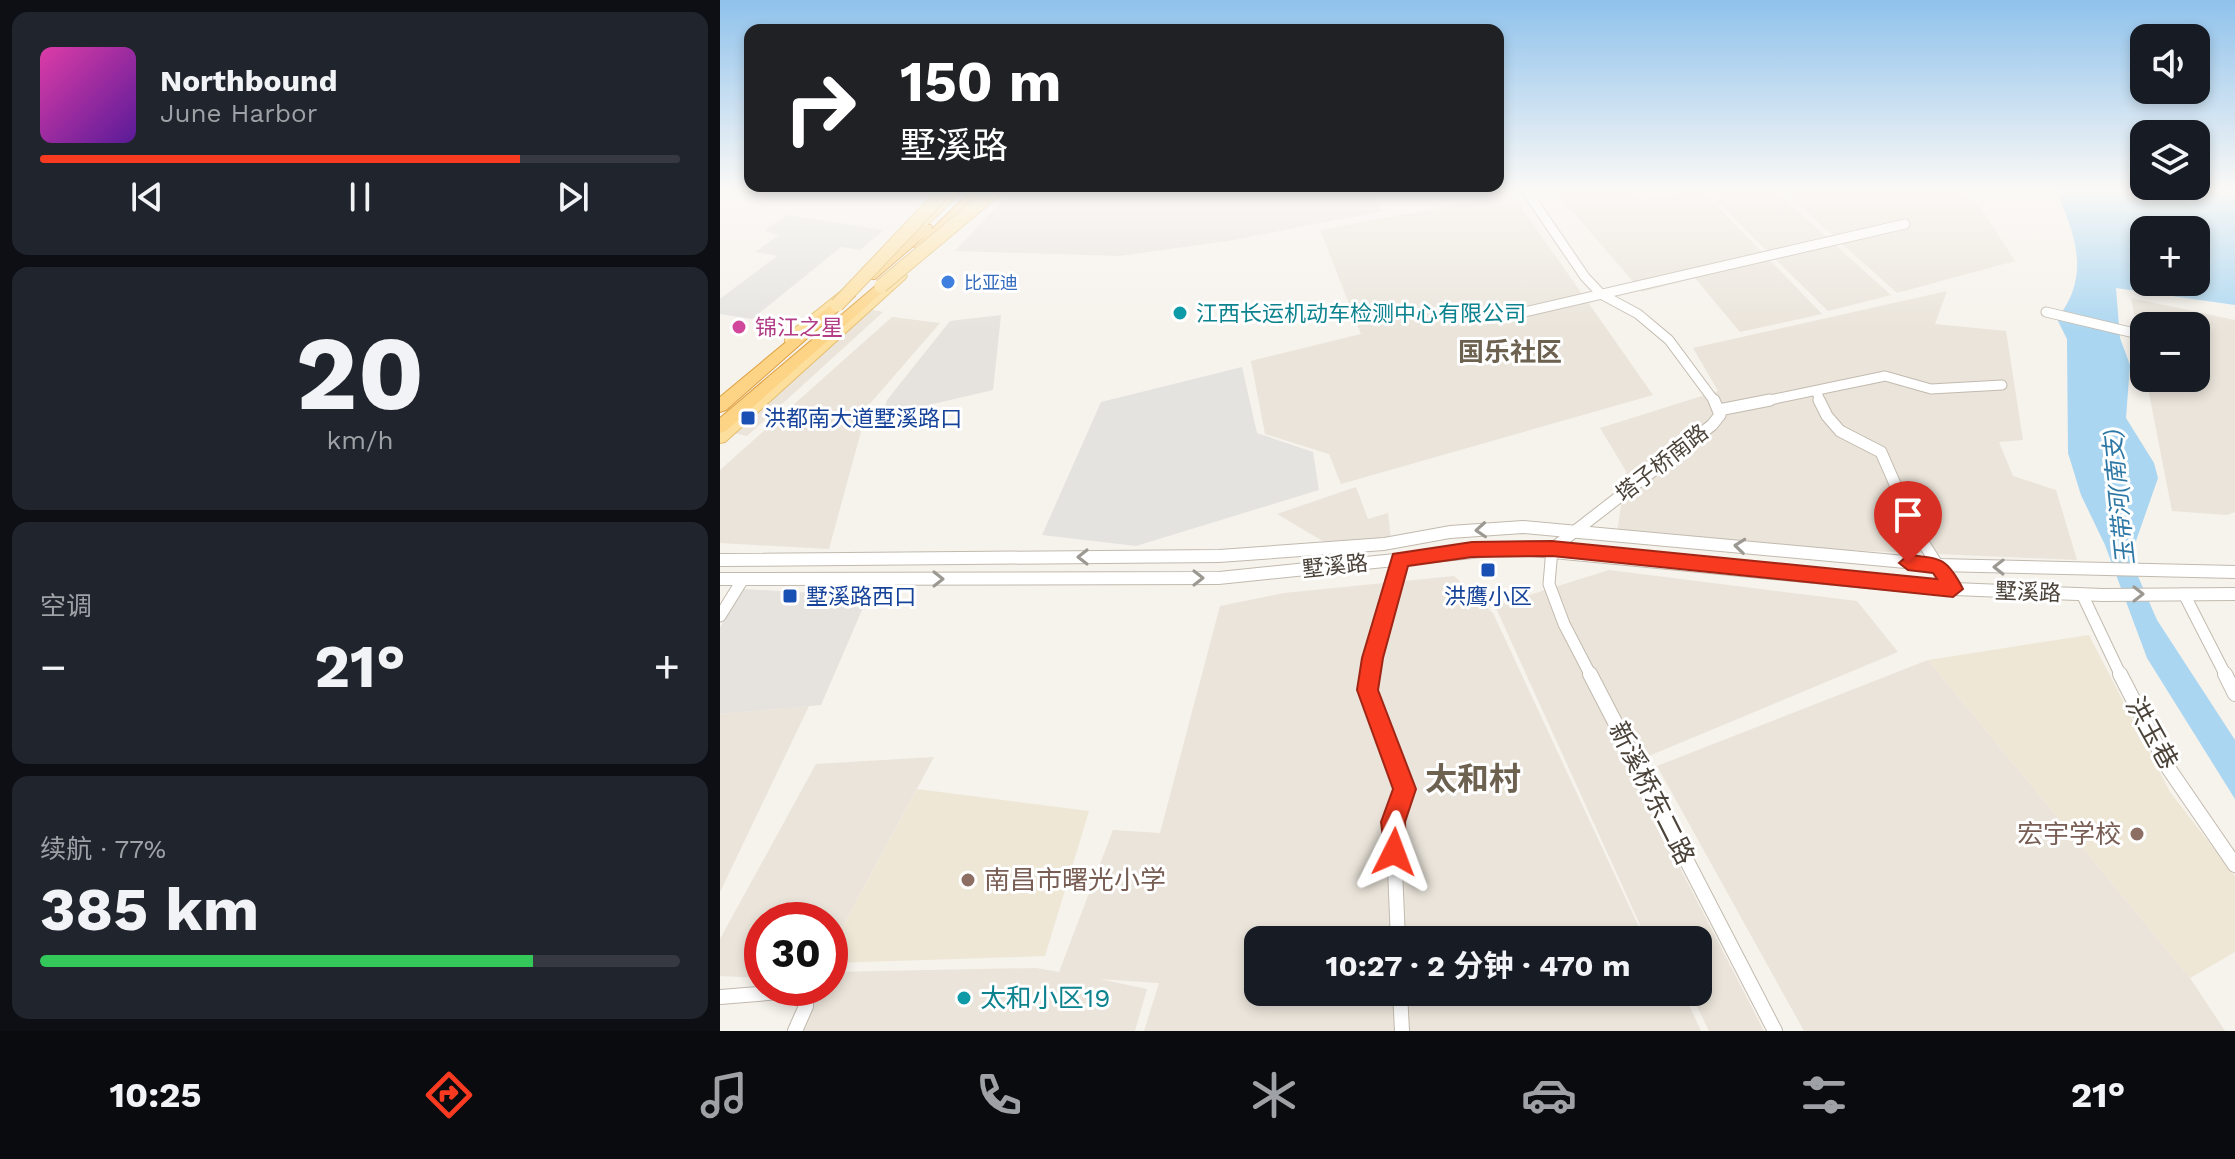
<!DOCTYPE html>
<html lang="zh">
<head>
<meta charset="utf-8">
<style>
	:root { --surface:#171b24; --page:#20242c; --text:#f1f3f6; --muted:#9ea1a6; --line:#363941; --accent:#f83a20 }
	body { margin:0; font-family:"Work Sans","Noto Sans SC",sans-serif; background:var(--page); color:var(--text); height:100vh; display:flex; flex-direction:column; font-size:30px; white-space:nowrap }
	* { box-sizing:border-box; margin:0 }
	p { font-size:26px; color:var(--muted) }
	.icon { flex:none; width:44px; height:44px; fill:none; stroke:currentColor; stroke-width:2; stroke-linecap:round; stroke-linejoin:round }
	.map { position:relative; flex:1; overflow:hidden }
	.drawer { display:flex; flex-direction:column; gap:12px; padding:12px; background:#0d0f14; width:720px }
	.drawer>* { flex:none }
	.guide { position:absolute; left:24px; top:24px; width:760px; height:168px; border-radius:16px; box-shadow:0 4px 12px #0003; background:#202124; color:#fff; overflow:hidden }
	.buttons { position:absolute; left:1410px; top:24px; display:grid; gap:16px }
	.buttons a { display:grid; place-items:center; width:80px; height:80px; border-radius:16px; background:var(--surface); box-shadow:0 4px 12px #0003; font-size:40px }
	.speed { position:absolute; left:24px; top:902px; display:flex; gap:16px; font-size:40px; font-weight:700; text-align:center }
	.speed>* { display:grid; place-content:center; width:104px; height:104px; border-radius:50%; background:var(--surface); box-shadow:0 4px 12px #0003; line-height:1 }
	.speed .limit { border:12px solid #d22; background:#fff; color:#111 }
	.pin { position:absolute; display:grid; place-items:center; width:68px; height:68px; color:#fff; margin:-82px -34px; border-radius:50% 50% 50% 0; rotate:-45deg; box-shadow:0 0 8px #0007 }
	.pin .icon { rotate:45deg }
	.me { position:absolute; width:88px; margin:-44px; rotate:3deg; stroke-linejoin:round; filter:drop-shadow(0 0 6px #0008) }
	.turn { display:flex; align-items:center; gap:28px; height:168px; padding:0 24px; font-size:36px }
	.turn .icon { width:104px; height:104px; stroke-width:2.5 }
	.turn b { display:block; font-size:56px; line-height:68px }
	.big { font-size:60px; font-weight:700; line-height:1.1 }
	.drawer .card { flex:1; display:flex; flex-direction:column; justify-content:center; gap:12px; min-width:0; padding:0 28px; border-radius:16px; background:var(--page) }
	.drawer .dial { align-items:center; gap:0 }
	.dial b { font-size:104px; line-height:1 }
	.song { display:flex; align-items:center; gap:24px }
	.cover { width:96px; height:96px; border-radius:12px; background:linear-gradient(135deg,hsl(320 70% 55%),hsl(270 70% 35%)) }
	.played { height:8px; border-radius:4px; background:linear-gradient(90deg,var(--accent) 75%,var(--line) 75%) }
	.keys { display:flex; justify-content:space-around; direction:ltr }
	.heat { display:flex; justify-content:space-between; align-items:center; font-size:44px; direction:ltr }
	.charge { height:12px; border-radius:6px; background:linear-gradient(90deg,#34c759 77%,var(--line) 0) }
	.trip { position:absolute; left:524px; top:926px; width:468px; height:80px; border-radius:16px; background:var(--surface); box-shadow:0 4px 12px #0003; font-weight:700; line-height:80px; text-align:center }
	.menu { display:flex; height:128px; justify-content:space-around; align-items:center; background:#090b0e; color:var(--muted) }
	.menu .icon { width:56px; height:56px }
	.menu .current { color:var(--accent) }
	.menu b { font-size:36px; color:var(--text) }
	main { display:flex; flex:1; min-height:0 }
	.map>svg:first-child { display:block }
	.residential { fill:#eae4da }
	.industrial { fill:#e6e2dd }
	.education { fill:#eee7d6 }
	.parking { fill:#e5e3e0 }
	.water { fill:#aad6f1; fill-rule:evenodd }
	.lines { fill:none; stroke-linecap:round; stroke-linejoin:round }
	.minor-far2-casing { stroke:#c2baae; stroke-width:11 }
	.minor-far1-casing { stroke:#c2baae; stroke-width:13 }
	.minor-casing { stroke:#c2baae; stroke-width:16 }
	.tertiary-casing { stroke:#c2baae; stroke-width:2 }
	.primary-casing { stroke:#e4bc6c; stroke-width:2 }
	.trunk-casing { stroke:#dd9e3f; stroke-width:2 }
	.minor-far2 { stroke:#fff; stroke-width:9 }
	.minor-far1 { stroke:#fff; stroke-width:11 }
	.minor { stroke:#fff; stroke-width:14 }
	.tertiary { fill:#fff; fill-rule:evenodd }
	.primary { fill:#fddf9d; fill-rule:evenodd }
	.trunk { fill:#fdd486; fill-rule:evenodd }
	.primary-bridge-casing { stroke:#e4bc6c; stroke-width:15; stroke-linecap:butt }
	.primary-bridge { stroke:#fddf9d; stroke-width:13 }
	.oneway { stroke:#9c9892 }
	.route { fill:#f83a20; stroke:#a12615; stroke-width:2 }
	.shop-dot { fill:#3f7fe0; stroke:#fff; stroke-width:3 }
	.culture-dot { fill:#0f9aa8; stroke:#fff; stroke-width:3 }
	.hotel-dot { fill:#d1479c; stroke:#fff; stroke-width:3 }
	.transit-dot { fill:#1a4fb4; stroke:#fff; stroke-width:3 }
	.education-dot { fill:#8d6e63; stroke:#fff; stroke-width:3 }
	.labels { text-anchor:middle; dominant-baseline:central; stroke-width:6; stroke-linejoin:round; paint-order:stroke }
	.far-shop-label { font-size:18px; fill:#366cbe; stroke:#fff; text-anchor:start }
	.culture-label { font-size:22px; fill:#0d838f; stroke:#fff; text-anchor:start }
	.hotel-label { font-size:22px; fill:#b23c85; stroke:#fff; text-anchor:start }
	.transit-label { font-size:22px; fill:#164399; stroke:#fff; text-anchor:start }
	.street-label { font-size:22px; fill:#4b4339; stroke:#fff }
	.water-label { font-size:24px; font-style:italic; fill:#2e78a6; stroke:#fff }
	.quarter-label { font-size:26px; font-weight:bold; fill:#6d6150; stroke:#fff }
	.near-street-label { font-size:26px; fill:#4b4339; stroke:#fff }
	.near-education-label { font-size:26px; fill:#785e54; stroke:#fff; text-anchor:end }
	.near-culture-label { font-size:26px; fill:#0d838f; stroke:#fff; text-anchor:start }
	.near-quarter-label { font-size:32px; font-weight:bold; fill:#6d6150; stroke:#fff }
</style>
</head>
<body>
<main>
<section class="drawer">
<div class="card">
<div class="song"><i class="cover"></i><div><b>Northbound</b><p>June Harbor</p></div></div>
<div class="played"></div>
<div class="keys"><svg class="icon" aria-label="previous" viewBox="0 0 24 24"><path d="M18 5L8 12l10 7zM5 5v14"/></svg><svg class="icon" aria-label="pause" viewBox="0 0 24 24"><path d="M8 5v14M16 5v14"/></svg><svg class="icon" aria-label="next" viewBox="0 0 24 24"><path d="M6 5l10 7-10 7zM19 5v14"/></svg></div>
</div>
<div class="card dial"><b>20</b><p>km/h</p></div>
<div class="card"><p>空调</p>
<div class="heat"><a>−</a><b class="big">21°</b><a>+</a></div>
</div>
<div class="card"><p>续航 · 77%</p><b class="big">385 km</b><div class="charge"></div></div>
</section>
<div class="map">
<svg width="1515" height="1031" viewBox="0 0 1515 1031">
	<rect width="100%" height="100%" fill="#f6f2ec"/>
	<path class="residential" d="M833,189H905L924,199L981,189L1102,314L1020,332L975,278L922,292Z
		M984,189H1053L1171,295L1108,311Z
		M1061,189H1234L1261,208L1295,261L1177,293Z
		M792,194L933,395L621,484L609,454L545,434L531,361L641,334L600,230Z
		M1227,291L1215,324L1286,331L1303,440L1279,442L1293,476L1336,490L1357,560L896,540L906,471L880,428L998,391L973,348Z
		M1411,298L1515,320V512L1507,515L1452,511L1426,378H1476V326H1424V366Z
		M148,309L163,312L27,436L10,432Z
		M172,317L220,323L148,406L109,549L0,543V470Z
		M636,487L648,519L668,513L671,540L606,543L557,514Z
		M889,570L1137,601L1178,652L907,765L1044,1031H989L970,992H978V940H927L775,606Z
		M734,576L773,613L925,940H538V992H963L981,1031H424L439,983L379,979L427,989L415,1031H79L97,988H110V972L316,968L339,972L393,830L440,833L500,606L564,593Z
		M1208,660L1470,978L1505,1031H1084L937,766Z
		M89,706L0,892V714Z
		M214,757L110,950V920H42V978L0,976V939L96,764Z"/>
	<path class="industrial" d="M293,189H649L663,211L508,241L399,256L235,251Z
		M281,315L273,390L162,416L167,400L230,321Z
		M24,589L148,596L101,705L0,714V627Z"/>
	<path class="education" d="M1369,635L1450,792L1515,876V952L1470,978L1208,660Z
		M197,789L369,811L325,956L110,963V950Z"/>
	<path class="parking" d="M66,215L164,230L140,250L121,247L32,319L0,314V299L57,256L35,252L59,235L44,231Z
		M522,367L537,433L593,452L599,490L416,546L322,535L381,402Z"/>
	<path class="water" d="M1335,189H1515V305L1396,288L1400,338L1410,365L1406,418L1434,463L1438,478L1410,558L1437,620L1515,740V799L1427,658L1385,545L1361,495L1348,453L1347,339L1337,319C1371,276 1356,235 1335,189ZM1424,230H1476V282H1424Z"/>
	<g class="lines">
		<g class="minor-far2-casing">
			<path id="minor-far2" d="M805,189L865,277L881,294L918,314L949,340L995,402
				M1326,312L1410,332
				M783,317L1185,224
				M1097,392L1100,402
				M1040,402L1165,376L1211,389L1282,385"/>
		</g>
		<g class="minor-far1-casing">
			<path id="minor-far1" d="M1099,400L1107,416L1120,431L1161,452L1195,530L1233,589
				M999,410L1050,400
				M1362,594L1401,676
				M1464,594L1506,676
				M0,616L23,579
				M650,676L680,560
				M871,676L844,624L829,584L832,549L992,425L1000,415L994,400"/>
		</g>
		<g class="minor-casing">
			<path id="minor" d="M650,674L648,690L685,789L673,822L678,940
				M870,674L1055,1031
				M1400,674L1449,769L1515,865
				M1505,674L1515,694
				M680,992L682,1031
				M0,997L86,990V1006L75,1031"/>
		</g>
		<g class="tertiary-casing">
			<path id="tertiary" d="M803,521L1218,559L1515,566V578L1218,571L803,533L730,538L664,550L499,562L0,566V554L499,550L664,538L730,526Z
				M792,542L1210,582L1383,589L1515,588V600L1383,601L1210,594L792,554L499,584L0,585V573L499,572Z"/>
		</g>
		<g class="primary-casing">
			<path id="primary" d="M233,189H244L192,240H184V236Z
				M181,272L187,276L185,279L5,442L0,443V430L177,273Z
				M125,288L129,289V295L75,342H65V336Z"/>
		</g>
		<g class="trunk-casing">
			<path id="trunk" d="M253,189H266L206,250L201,251L194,247L206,235L155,279H145V273L201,225H211L212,229Z
				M172,272L177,273V279L6,431L0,433V418Z
				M130,289L135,290V296L6,410L0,412V397Z"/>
		</g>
		<use href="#minor-far2" class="minor-far2"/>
		<use href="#minor-far1" class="minor-far1"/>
		<use href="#minor" class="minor"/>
		<use href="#tertiary" class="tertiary"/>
		<use href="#primary" class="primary"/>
		<use href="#trunk" class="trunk"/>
		<g class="primary-bridge-casing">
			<path id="primary-bridge" d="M161,286L277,189
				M117,305L227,189"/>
		</g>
		<use href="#primary-bridge" class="primary-bridge"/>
	</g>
	<defs><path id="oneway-chevron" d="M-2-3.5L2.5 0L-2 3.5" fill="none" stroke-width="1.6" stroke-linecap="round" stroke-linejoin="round" transform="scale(2)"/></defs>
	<g class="oneway">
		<use href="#oneway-chevron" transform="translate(761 530) rotate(176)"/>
		<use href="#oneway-chevron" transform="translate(1020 546) rotate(-174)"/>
		<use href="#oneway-chevron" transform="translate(363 557) rotate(180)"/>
		<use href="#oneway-chevron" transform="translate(1279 567) rotate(-179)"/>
		<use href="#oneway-chevron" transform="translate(478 578)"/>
		<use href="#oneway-chevron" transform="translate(218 579)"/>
		<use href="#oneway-chevron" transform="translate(1418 594)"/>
	</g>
	<linearGradient id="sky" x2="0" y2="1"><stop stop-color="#8fc2ec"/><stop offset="0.57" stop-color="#fbf9f6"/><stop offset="1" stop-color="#fbf9f6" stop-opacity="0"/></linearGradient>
	<rect width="1515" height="333" fill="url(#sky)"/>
	<path class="route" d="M832,541L1217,579L1213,573L1188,570L1179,563L1188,555C1221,558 1227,558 1243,589L1233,597L832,556L752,557L688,566L663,658L658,690L696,789L685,822L686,852L683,860L674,864L666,860L661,822L673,789L637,690L642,658L673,554L752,542Z"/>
	<circle class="shop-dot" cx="228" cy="282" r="8"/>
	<g class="culture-dot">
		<circle cx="460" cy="313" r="8"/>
		<circle cx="244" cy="998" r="8"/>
	</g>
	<circle class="hotel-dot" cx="19" cy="327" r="8"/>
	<g class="transit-dot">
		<rect x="20" y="410" width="16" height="16" rx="4"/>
		<rect x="760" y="562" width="16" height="16" rx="4"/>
		<rect x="62" y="588" width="16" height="16" rx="4"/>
	</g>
	<g class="education-dot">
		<circle cx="1417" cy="834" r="8"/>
		<circle cx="248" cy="880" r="8"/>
	</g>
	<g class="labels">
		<g class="far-shop-label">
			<text x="244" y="282">比亚迪</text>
		</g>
		<g class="culture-label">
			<text x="476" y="313">江西长运机动车检测中心有限公司</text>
		</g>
		<g class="hotel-label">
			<text x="35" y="327">锦江之星</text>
		</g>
		<g class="transit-label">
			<text x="44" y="418">洪都南大道墅溪路口</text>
			<text x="86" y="596">墅溪路西口</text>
			<text x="768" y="596" text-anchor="middle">洪鹰小区</text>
		</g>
		<g class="street-label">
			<text transform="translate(942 463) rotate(-38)">塔子桥南路</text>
			<text transform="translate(615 566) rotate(-6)">墅溪路</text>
			<text transform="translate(1308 592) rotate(2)">墅溪路</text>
		</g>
		<g class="water-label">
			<text transform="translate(1399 497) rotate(-96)">玉带河(南支)</text>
		</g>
		<g class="quarter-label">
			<text x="790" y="352">国乐社区</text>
		</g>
		<g class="near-street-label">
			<text transform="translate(1432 733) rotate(61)">洪玉巷</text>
			<text transform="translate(932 793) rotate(63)">新溪桥东二路</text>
		</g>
		<g class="near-education-label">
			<text x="1401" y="834">宏宇学校</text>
			<text x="264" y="880" text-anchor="start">南昌市曙光小学</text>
		</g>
		<g class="near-culture-label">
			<text x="260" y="998">太和小区19</text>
		</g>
		<g class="near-quarter-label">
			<text x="753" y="779">太和村</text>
		</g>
	</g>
</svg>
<div class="buttons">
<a><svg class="icon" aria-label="sound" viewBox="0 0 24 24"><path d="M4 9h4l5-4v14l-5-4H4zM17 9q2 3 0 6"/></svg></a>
<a><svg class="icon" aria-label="layers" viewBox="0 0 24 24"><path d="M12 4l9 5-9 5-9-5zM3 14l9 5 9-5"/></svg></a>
<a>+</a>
<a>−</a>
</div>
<div class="speed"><div class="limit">30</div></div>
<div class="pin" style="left:1188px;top:563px;background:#d93025"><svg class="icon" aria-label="arrive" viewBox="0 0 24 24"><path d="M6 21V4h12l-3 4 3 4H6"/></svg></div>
<svg class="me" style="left:674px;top:852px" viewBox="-20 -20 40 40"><path d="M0-17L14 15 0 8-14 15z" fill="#f83a20" stroke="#fff" stroke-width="4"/></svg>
<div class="trip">10:27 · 2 分钟 · 470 m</div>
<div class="guide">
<div class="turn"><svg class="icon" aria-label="right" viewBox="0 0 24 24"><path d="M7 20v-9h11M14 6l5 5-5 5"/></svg><div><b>150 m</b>墅溪路</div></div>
</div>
</div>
</main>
<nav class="menu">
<b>10:25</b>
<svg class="icon current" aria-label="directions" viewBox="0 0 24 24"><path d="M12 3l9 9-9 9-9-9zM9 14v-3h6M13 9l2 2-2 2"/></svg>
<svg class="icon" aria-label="music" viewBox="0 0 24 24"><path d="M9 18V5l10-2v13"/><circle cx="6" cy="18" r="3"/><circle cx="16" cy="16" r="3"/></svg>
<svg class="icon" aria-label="phone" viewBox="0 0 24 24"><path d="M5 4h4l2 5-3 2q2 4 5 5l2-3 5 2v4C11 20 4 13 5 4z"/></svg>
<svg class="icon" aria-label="climate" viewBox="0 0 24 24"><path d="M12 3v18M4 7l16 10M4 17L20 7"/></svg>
<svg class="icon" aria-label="car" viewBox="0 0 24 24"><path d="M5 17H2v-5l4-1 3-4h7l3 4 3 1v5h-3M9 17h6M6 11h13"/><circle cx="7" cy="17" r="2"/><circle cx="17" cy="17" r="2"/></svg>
<svg class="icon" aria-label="filters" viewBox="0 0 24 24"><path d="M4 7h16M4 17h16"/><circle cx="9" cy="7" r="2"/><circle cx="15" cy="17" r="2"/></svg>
<b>21°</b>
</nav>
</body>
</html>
